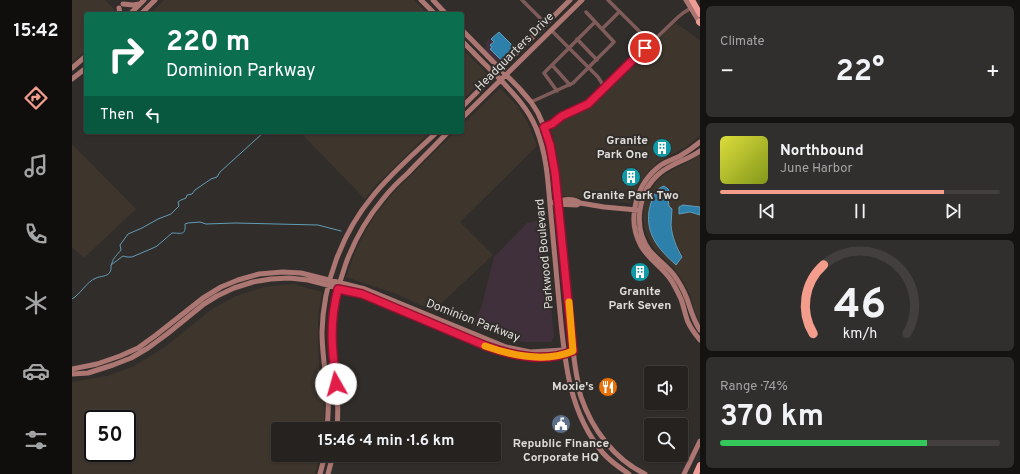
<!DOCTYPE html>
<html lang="en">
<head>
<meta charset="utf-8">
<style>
	:root { --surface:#252220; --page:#312f2d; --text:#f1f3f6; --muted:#a3a4a5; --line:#423f3e; --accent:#f49d8d }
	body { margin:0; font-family:Overpass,sans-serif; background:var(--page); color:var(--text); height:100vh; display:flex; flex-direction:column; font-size:15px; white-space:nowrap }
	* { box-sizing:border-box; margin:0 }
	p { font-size:13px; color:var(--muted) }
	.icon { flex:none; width:22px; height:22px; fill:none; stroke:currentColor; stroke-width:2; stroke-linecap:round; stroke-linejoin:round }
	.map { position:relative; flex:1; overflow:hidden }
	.sheet { display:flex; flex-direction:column; gap:6px; padding:6px; background:#141312; width:320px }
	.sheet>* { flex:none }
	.top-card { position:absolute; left:12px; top:12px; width:380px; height:122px; border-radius:4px; box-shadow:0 1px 3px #0004,0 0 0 1px var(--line); background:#0b6e4f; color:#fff; overflow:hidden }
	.fabs { position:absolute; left:572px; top:366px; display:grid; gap:8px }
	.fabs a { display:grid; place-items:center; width:44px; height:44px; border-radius:4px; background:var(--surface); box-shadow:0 1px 3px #0004,0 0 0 1px var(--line); font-size:20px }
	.speed { position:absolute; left:12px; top:410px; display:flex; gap:8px; font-size:20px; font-weight:700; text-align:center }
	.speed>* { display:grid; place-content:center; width:52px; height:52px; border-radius:50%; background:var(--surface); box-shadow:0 1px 3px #0004,0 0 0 1px var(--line); line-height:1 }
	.speed .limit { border:2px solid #111; border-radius:6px; background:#fff; color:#111 }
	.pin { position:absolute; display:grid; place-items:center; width:34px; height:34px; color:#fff; margin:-17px; border:2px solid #fff; border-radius:50%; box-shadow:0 1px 4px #0007 }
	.me { position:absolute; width:44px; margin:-22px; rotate:353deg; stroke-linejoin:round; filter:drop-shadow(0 0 3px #0008) }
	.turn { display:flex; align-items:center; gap:14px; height:84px; padding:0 16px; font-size:18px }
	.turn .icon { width:52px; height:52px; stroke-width:2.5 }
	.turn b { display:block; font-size:28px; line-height:34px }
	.then { display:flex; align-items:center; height:38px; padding:0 16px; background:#0003; gap:8px; font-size:15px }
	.big { font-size:30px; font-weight:700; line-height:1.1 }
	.sheet .widget { flex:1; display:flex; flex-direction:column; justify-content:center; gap:6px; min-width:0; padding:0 14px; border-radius:6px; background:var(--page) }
	.sheet .dial { align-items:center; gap:0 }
	.dial svg { height:104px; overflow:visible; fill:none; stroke:var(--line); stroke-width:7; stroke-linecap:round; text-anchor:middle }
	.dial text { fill:var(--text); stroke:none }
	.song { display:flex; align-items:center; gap:12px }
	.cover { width:48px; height:48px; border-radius:6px; background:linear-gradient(135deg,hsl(60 70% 55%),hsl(70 70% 35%)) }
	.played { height:4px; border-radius:2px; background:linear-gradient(90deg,var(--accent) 80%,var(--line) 80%) }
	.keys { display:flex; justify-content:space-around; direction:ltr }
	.heat { display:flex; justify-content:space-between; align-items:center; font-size:22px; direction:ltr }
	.charge { height:6px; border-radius:3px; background:linear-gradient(90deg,#34c759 74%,var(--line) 0) }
	.trip { position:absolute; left:199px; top:422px; width:230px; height:40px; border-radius:4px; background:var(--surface); box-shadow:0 1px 3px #0004,0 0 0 1px var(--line); font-weight:700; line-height:40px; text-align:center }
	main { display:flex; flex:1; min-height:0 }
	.dock { display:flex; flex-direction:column; width:72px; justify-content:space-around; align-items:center; background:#0f0e0d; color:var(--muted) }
	.dock .icon { width:28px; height:28px }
	.dock .active { color:var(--accent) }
	.dock b { font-size:18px; color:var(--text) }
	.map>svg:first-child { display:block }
	.built { fill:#3e352d; fill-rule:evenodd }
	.industrial { fill:#40303c }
	.water { fill:#2d80aa; stroke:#629cb8 }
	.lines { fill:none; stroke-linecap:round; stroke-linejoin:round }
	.stream { stroke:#629cb8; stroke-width:1 }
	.street { stroke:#7f5c5a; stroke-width:3.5 }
	.secondary { stroke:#ac7672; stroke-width:5 }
	.highway { stroke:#ee9a95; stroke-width:6 }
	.route-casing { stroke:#92132f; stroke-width:10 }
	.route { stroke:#e11d48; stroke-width:7 }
	.slow { stroke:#f59e0b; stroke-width:7 }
	.labels { text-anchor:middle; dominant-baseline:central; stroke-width:4; stroke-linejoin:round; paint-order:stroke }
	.street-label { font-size:12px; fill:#dedcd9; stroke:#312d2a }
	.poi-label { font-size:12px; font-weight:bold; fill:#dedcd9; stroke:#312d2a }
</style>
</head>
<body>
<main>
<nav class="dock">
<b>15:42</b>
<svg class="icon active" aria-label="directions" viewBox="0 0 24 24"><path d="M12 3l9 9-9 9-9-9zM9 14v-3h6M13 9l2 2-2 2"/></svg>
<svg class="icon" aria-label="music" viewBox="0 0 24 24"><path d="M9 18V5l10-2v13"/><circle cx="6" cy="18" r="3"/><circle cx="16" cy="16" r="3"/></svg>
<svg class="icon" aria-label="phone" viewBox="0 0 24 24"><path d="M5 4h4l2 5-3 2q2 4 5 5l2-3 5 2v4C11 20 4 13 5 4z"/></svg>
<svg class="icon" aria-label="climate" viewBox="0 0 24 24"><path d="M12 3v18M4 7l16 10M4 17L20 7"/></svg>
<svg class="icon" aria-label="car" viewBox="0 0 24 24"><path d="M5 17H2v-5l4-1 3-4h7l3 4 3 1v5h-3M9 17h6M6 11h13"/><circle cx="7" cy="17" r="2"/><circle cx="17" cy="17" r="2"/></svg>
<svg class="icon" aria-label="filters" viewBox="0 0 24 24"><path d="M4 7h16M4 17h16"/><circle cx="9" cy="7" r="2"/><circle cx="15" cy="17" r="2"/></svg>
</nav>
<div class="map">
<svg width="628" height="474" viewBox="0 0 628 474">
	<rect width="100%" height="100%" fill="#312d2a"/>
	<path class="built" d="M0,0H33L42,9V14H14V50L0,63Z
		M92,0H342L356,14H78Z
		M603,23L614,30L628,41V136L614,147L586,162L577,171L569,181L562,194L559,203L490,196L484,149L479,130L496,117L520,106Z
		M390,48L416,75L390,100Z
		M428,88L446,107L456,123L465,146L388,222L421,255L361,311L325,294L274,277L284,250L291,236L303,215L323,191L383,132H390V125Z
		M228,132H358L304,185L293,199Z
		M0,144L64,209L12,258L0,247Z
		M628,154V324L622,309L617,293L612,283L601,267L584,251L578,242L573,230L571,217L572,204L577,193L585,181L593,174L623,158Z
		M221,284L250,292L246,316V337L247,364L253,400L252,424L251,429H206V455H248L243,474H0V382L35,376L62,366L93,347L140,309L164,296L192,287ZM21,419H55V453H21Z"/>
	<path class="industrial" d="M427,32L444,49L430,63H427L411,49L415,45L413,43L418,38L420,39Z
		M471,220L482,337L479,342H452L437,339L401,326L410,305L422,257L455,223Z"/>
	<path class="water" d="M427,32L442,47L429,60L418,49L420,48L418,45L422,42L419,39Z
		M592,186L596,189L598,193V196L596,199L597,206L600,209C600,214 599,220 599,225C600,236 604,247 610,257L604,265C600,261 595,257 591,252C578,238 573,221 579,203C581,196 585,188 592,186Z
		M611,205L628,207V215L618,212L607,214V207Z"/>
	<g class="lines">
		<path class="stream" d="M39,265L51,256L55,257H60L81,248L85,246L100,233C109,233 114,236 113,224L116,223L128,222L134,224L163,223L246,225L269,231
			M0,299C9,294 14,282 24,278C28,276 35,277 38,272C40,269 38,266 40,263C41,258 46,254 49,250L48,245L56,234L70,228L86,219L99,214L107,206L106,202L109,200L114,198L115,195L120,194L123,190L139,179L145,177L148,172L192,132"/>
		<path class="street" d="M450,0L474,24
			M536,0L579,43
			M530,29L547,12
			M479,30L526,77L533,88
			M505,39L525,60
			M480,65L498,85
			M485,91L472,73L523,22
			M459,102L501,83L542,42L514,12
			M465,130L480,124L490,116L516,104L605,18L611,13L619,8"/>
		<path class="secondary" d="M349,0L363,14
			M361,0L374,14
			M614,0L628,23
			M51,4L61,5L67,4
			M47,8L48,14
			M58,14L72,0
			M69,14L83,0
			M390,30L447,88L459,102L466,113L473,129L478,145L482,161C489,213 493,264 498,316C500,338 501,360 506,382C507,387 507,392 509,397C520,429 542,459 573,474
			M390,41C401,52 411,63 422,73C438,90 455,106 464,128C474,152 476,179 478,205C481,237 484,269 487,302C492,354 495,411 531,453C538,461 548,468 557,474
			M0,68L14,56
			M0,79L14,68
			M390,107L498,0
			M390,118L510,0
			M628,142C622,147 615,152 608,156C602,159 595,161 589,165C564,183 554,219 569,246C577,260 590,267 599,280C603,286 606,293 609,299C612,307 613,315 616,322C619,329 624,335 628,340
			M628,151C616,160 600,163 588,173C566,191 560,228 578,251C586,260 595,266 602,275C607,282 612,291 615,299C619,310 621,320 628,330
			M478,203C486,200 501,197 508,203L532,207L565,210
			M483,204L505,205L508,203
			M0,369L25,364L48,356L66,348L84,335L131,298L149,287L166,280L187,274L211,272L229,273L293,289L434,347L458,352L492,350L500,351
			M0,374L16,373L41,365L59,358L76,348L95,334L132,304L145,296L162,288L181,282L199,279L217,278L236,280L290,294L414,346C442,356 473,363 501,351
			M255,429C256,417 257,404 256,392C253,372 250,352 250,332C251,284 270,233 300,197C319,173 343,153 365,132
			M265,429C266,416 266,403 265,390C263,373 260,356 260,339C260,289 279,237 311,199C318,190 327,181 336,173C349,159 363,146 376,132
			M248,474L253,455
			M256,474L261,455
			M612,474L628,441"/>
		<path class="highway" d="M620,0L628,14
			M627,22L628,23
			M624,474L628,465"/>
	</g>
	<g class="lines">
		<g class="route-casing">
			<path id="route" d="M264,384C260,349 257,323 266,289L290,294L414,346C442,356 473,363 501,351L483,173L478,145L472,127L480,124L490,116L516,104L573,48"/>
		</g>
		<use href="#route" class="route"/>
		<path class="slow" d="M413,346C441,356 473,363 501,351L497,302"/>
	</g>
	<defs>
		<g id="building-disc" transform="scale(1)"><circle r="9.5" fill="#0f9aa8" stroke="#312d2a"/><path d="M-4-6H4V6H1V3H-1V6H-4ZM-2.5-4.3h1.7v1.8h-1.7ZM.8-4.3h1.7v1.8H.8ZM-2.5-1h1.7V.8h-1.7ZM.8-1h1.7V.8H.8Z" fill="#fff"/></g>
		<g id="restaurant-disc" transform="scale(1)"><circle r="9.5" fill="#e8710a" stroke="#312d2a"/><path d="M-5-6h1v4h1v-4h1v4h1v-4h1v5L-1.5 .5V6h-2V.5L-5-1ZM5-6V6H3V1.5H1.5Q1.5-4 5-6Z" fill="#fff"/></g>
		<g id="civic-disc" transform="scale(1)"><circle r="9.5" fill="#5c6f8a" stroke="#312d2a"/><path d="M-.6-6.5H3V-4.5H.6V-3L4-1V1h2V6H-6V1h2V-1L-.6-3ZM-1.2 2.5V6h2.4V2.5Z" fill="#fff"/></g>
	</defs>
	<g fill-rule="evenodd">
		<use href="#building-disc" x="590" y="148"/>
		<use href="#building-disc" x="559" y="177"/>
		<use href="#building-disc" x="568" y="272"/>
		<use href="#restaurant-disc" x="536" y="387"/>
		<use href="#civic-disc" x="489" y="424"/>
	</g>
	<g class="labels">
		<g class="street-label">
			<text transform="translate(443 52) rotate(-45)">Headquarters Drive</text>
			<text transform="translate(473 254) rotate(-95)">Parkwood Boulevard</text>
			<text transform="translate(401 321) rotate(21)">Dominion Parkway</text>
		</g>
		<g class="poi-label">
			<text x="576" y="141" text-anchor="end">Granite<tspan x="576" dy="14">Park One</tspan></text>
			<text x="559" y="196">Granite Park Two</text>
			<text x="568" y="292">Granite<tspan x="568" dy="14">Park Seven</tspan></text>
			<text x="522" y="387" text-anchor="end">Moxie's</text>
			<text x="489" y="444">Republic Finance<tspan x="489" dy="14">Corporate HQ</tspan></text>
		</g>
	</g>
</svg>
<div class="fabs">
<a><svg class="icon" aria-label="sound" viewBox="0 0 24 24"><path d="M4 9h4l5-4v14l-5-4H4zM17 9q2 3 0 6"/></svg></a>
<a><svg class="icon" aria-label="search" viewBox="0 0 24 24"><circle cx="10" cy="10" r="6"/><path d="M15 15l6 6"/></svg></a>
</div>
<div class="speed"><div class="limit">50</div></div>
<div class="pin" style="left:573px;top:48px;background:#d93025"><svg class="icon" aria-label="arrive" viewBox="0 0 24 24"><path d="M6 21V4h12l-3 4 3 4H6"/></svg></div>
<svg class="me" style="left:264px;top:384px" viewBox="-20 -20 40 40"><circle r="19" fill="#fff"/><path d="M0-13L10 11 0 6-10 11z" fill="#e11d48"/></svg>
<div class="trip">15:46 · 4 min · 1.6 km</div>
<div class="top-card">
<div class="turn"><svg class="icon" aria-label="right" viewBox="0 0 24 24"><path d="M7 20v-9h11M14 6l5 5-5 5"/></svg><div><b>220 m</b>Dominion Parkway</div></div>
<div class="then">Then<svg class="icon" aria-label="left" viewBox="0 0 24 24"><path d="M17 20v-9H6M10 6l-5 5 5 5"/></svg></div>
</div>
</div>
<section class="sheet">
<div class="widget"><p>Climate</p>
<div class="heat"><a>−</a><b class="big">22°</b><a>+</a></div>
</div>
<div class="widget">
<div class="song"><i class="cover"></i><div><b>Northbound</b><p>June Harbor</p></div></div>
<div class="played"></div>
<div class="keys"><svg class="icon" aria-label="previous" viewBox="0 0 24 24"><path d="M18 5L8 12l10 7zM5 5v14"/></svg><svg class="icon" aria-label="pause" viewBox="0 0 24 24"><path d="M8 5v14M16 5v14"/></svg><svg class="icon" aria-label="next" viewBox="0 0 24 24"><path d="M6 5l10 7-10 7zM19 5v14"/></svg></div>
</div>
<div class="widget dial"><svg viewBox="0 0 100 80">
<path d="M14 69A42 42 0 1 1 86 69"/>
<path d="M14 69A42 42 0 0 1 22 16" stroke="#f49d8d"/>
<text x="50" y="56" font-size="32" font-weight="700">46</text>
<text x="50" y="72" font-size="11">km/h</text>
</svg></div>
<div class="widget"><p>Range · 74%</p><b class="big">370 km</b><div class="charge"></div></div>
</section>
</main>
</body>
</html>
